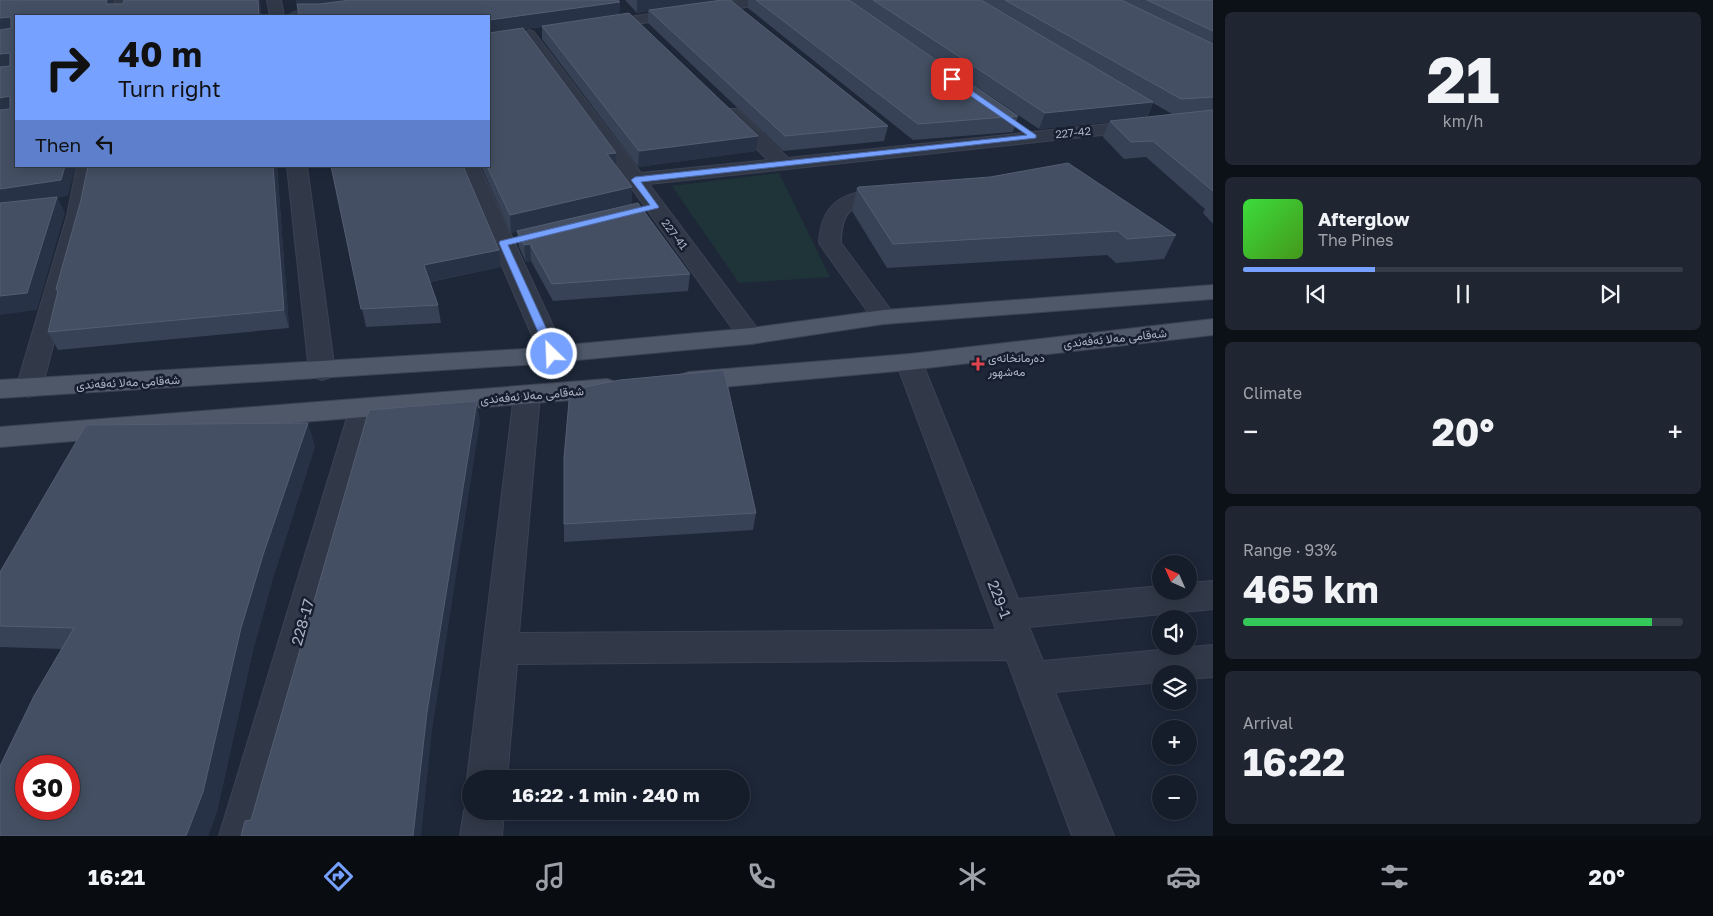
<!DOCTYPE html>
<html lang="en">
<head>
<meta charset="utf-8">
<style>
	:root { --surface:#161d2a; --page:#1f2632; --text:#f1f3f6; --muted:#9ea2a8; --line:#353b47; --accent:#76a1ff }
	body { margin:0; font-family:"Golos Text",Vazirmatn,sans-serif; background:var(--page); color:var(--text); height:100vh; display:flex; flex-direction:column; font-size:19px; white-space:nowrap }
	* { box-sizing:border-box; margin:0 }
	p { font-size:16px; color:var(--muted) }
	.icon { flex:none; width:28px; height:28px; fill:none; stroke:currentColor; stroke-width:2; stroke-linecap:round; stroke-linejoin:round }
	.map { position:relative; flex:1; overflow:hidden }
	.panel { display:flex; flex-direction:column; gap:12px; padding:12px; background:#0c1017; width:500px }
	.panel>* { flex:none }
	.top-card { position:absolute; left:15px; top:15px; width:475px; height:152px; border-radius:0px; box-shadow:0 2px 12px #0003,0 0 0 1px var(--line); background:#76a1ff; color:#111; overflow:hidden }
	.needle { width:32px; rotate:315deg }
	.controls { position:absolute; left:1152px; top:555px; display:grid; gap:10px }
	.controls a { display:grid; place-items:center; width:45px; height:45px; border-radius:50%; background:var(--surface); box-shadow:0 2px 12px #0003,0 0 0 1px var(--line); font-size:25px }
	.speed { position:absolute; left:15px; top:755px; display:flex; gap:10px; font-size:25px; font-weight:700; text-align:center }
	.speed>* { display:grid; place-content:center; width:65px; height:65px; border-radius:50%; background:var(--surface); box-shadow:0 2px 12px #0003,0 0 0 1px var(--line); line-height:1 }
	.speed .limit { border:8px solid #d22; background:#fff; color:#111 }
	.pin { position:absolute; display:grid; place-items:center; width:42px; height:42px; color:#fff; margin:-21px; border-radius:10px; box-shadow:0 2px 8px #0006 }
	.me { position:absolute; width:55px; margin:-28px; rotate:336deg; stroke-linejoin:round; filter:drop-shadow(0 0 4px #0008) }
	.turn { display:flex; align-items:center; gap:18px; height:105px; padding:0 20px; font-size:22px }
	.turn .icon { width:65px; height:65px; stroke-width:2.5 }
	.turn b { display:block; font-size:35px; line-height:42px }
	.then { display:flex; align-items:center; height:48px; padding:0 20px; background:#0003; gap:10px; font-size:19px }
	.big { font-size:38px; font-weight:700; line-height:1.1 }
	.panel .widget { flex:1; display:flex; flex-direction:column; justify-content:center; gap:8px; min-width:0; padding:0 18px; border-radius:8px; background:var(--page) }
	.panel .dial { align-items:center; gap:0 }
	.dial b { font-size:65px; line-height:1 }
	.song { display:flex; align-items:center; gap:15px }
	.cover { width:60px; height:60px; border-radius:8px; background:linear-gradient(135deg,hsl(120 70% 55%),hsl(100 70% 35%)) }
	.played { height:5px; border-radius:2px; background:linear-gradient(90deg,var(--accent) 30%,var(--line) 30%) }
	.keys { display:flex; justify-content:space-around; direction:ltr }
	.heat { display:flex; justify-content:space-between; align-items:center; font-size:28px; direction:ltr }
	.charge { height:8px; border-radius:4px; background:linear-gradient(90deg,#34c759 93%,var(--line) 0) }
	.trip { position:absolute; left:462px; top:770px; width:288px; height:50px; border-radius:25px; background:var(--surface); box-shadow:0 2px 12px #0003,0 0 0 1px var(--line); font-weight:700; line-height:50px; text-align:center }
	.menu { display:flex; height:80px; justify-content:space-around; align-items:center; background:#090c11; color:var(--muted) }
	.menu .icon { width:35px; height:35px }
	.menu .selected { color:var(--accent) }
	.menu b { font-size:22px; color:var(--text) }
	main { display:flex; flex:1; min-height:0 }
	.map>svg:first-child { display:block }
	.green { fill:#1f3439 }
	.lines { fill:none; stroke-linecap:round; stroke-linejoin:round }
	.minor-casing { stroke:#3b4252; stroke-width:2 }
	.major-casing { stroke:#3b4252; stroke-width:2 }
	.minor { fill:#313948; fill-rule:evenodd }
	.major { fill:#4e5869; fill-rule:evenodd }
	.wall { fill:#384257; fill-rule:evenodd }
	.shaded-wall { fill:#283246 }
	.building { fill:#444f63; stroke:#545e73; fill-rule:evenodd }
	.route { fill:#76a1ff; stroke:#4d69a6 }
	.health-dot { fill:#e0444e; stroke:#171e2d; stroke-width:2 }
	.labels { text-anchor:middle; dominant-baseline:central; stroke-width:5; stroke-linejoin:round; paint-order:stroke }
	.far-street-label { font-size:11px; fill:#abb3c6; stroke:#171e2d }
	.street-label { font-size:12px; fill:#abb3c6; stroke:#171e2d }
	.poi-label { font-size:12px; fill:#abb3c6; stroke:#171e2d; text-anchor:start }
	.near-street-label { font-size:15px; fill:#abb3c6; stroke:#171e2d }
</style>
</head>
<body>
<main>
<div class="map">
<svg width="1213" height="836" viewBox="0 0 1213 836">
	<rect width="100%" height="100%" fill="#1d2738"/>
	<path class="green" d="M779,173L830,277L739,283L672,186Z"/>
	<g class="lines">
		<g class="minor-casing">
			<path id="minor" d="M115,0H129L127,16H113Z
				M267,0H281L284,16H270Z
				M379,0H417L410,4L323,16H287L294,12Z
				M738,0H772L765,4L598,30L591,26L598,22Z
				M529,30L534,32L641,173L768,160L725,117L722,113L725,109H737L788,158L1213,113V123L649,184L763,336L760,342L751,344L742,342L524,38L521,35Z
				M77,166H97L87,216L42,388L38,394L29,397L20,394L16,388L67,216Z
				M287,166H307L335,371L331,377L322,380L313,377L309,371Z
				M459,166H479L566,354L562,360L553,362L544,360L540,354Z
				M893,188L900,190L903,194L900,198C866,207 841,196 841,243L896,317L893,322L884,324L875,322L819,243C821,195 852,191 893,188Z
				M909,354L918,356L922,362L1018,599L1161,586V591H1189V583L1213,581V609L1029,627L1043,661L1213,645V677L1189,679V674H1161V682L1055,692L1114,836H1072L1007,660L517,664L507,779H471V788L467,779L514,395L518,389L527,386L536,389L540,395L519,633L996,630L896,362L900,356Z
				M364,399L374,401L378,408L261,836H219L350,408L354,401Z
				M471,796V811H504L502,836H460L464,811Z"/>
		</g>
		<g class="major-casing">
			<path id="major" d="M1213,285V299L884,324L751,344L523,365L0,398V380L523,349L751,328L884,310Z
				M1213,319V335L909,370L689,390L680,387L676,381L680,375L689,372L909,354Z
				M607,379L616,382L620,388L616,394L607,397L0,447V427Z"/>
		</g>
		<use href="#minor" class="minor"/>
		<use href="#major" class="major"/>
	</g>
	<path class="wall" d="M296,0L620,2L619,15L756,151L638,167L542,39V27L524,29L616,153V165L632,187V204L690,274L688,291L553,301L531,261L526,262L519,247L517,231L511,233L481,166H489V16H299Z
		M625,0H730L888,126L884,141L783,151L648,23V11L637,13Z
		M748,0H849L1018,116L1013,132L913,140L748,8Z
		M849,0H1213V224L1203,213L1205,209L1146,157L1124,159L1103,137L1109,122L1039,129ZM1153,103L1172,114L1147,117Z
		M88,166H277L289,328L58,350L48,332L57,292L56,289L81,200Z
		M331,166L501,267L430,282L438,305L441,323L366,327Z
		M857,188L1176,235L1164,259L1116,263L1107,255L887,268L852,211Z
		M315,446L273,578L253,650L217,811L208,836H0L62,649L0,647V572Z
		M756,513L753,530L564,542V524Z"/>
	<path class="shaded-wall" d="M107,0H114L112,16L106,4Z
		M258,0H260L262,16H259Z
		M296,0H366L298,10Z
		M637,0H724L649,10L648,11L637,13Z
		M620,2L619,16L489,34V20Z
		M11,17L16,28L0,33V18Z
		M10,53L16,66L0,70V54Z
		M10,96L16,110L0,114V98Z
		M1153,102L1146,118L1110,121L1109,122L1039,129L1045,113Z
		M758,136L756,151L638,167L639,151Z
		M616,153V169L607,154Z
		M65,166H76L68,196L58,198L65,213L37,310L0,315V189Z
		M273,166H277V168L289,328L284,310Z
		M632,187V204L511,233L510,215Z
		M530,244L531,261L526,262L524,245Z
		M499,250L501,267L427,282L424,265Z
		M477,401L480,422L432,731L421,836H413L427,712Z
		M308,423L315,446L273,578L253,650L217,811L208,836H186L241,628L263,555Z"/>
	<path class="building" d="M0,0H107L106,4H123L124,0H258L259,16H16V166H65L61,180L0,189V110L10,109V96L0,98V67L10,66V53L0,54V30L11,28V17L0,18Z
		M350,0H618L620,2L489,20V16H299L297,4H320Z
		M722,0H730L888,126L785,136L649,10Z
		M756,0H849L1018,116L918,124Z
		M873,0H981L1153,102L1045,113Z
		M1005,0H1121L1213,44V97L1181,99Z
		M1147,0H1213V31Z
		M629,13L758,136L639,151L542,26Z
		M523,28L616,153L607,154L632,187L510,215L487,166H489V33Z
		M1213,110V191L1153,141L1131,142L1110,121Z
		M1068,163L1176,235L1127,239L1118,231L893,244L857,188L859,187L990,177Z
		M88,166H273L284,310L48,332L58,291L56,289L81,200Z
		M331,166H463L499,250L424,265L438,305L361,309Z
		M57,197L27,293L0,296V203Z
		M638,203L690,274L552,284L530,244L524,245L517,231Z
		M724,370L756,513L564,524V458L570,390L620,380Z
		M477,401L427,712L413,836H241L245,821L251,820L369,410Z
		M308,423L263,555L241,628L203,792L186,836H0V766L34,696L74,628L0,626V572L86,425ZM26,766H69V809H26Z"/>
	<path class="route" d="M952,77L1036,135V138L641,182L659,207L658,208L508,245L558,354L556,357H549L499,243L500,241L650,205L631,180L635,177L1027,135L949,81Z"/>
	<path class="health-dot" d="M975.5 356.5h5v5h5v5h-5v5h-5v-5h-5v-5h5z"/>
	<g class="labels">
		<g class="far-street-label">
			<text transform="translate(1073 132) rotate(-6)">227-42</text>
			<text transform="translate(675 234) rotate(53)">227-41</text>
		</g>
		<g class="street-label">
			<text transform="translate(1115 338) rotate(-6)">شەقامی مەلا ئەفەندی</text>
			<text transform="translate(128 382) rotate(-3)">شەقامی مەلا ئەفەندی</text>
			<text transform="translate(532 395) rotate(-5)">شەقامی مەلا ئەفەندی</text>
		</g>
		<g class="poi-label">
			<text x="988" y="357">دەرمانخانەی<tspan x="988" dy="14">مەشهور</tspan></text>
		</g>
		<g class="near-street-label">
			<text transform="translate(1000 599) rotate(69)">229-1</text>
			<text transform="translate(302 622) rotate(-74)">228-17</text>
		</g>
	</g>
</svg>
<div class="controls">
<a><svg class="needle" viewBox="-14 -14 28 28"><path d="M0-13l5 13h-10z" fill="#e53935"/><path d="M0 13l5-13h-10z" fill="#9ea2a8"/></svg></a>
<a><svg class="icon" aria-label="sound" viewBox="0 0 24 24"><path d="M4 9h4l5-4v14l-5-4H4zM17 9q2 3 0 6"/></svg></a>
<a><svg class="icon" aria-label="layers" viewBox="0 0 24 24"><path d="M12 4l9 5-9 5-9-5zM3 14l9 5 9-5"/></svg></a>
<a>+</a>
<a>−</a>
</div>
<div class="speed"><div class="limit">30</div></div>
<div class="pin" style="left:952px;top:79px;background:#d93025"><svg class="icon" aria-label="arrive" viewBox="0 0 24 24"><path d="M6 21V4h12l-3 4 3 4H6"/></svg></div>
<svg class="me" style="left:552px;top:354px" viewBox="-20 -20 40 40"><circle r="17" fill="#76a1ff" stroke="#fff" stroke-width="3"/><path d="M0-11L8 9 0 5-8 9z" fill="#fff"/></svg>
<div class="trip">16:22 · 1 min · 240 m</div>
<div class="top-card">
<div class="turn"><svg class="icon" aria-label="right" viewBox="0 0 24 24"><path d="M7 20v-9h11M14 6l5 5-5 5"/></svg><div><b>40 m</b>Turn right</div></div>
<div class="then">Then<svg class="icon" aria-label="left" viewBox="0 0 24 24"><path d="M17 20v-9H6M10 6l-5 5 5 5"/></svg></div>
</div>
</div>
<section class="panel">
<div class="widget dial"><b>21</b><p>km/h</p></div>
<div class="widget">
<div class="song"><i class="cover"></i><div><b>Afterglow</b><p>The Pines</p></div></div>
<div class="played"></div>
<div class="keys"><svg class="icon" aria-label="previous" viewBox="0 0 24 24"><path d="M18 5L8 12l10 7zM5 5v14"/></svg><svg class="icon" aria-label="pause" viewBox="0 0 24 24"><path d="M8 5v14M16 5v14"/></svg><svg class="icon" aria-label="next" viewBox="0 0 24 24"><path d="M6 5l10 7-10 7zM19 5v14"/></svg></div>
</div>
<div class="widget"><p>Climate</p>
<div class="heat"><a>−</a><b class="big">20°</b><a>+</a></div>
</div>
<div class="widget"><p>Range · 93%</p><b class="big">465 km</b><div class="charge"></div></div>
<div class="widget"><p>Arrival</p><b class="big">16:22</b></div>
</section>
</main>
<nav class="menu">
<b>16:21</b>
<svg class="icon selected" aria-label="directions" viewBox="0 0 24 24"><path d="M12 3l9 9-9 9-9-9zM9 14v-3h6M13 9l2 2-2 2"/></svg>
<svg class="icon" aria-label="music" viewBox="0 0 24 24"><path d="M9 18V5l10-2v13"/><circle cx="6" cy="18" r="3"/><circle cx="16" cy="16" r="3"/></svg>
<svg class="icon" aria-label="phone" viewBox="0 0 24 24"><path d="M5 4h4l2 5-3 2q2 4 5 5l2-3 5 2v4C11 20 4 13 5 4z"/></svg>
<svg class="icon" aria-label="climate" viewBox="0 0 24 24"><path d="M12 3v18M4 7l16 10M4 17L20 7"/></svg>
<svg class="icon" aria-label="car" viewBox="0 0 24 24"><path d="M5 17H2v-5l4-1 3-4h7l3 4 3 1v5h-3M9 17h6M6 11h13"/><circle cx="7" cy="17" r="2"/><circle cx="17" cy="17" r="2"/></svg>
<svg class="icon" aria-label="filters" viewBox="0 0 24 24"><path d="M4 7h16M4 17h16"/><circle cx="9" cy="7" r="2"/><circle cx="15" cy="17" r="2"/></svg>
<b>20°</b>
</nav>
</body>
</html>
